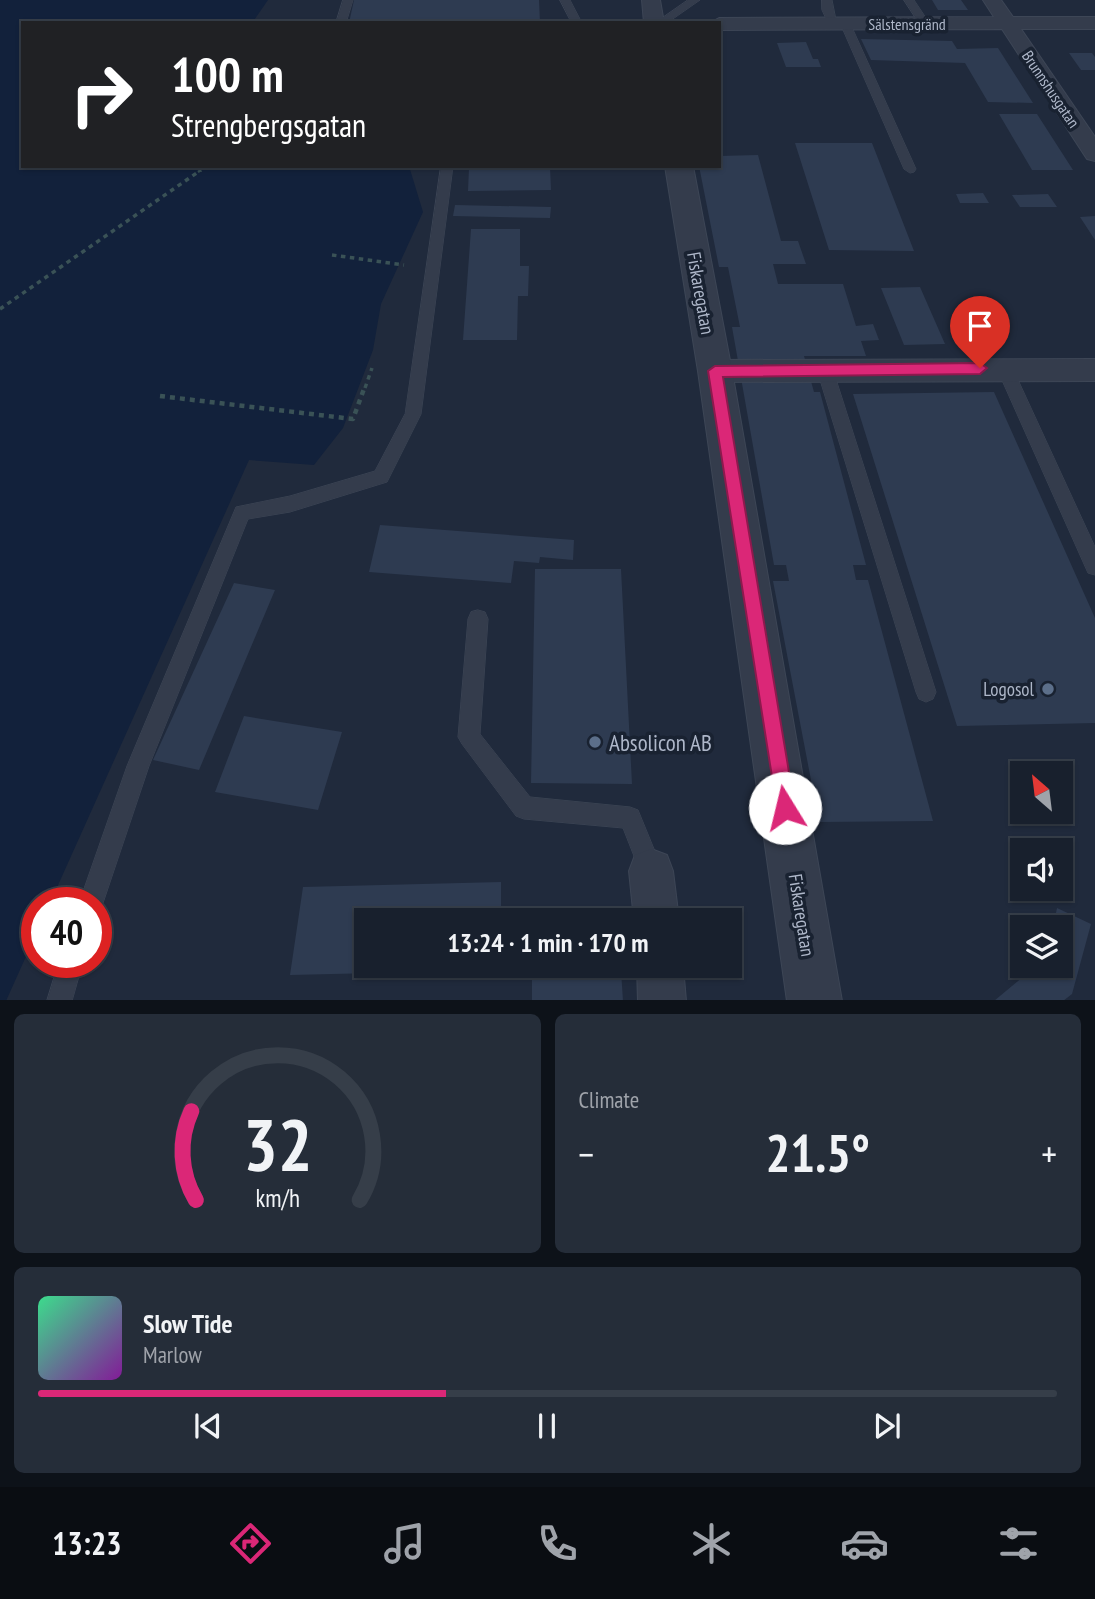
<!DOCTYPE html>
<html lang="en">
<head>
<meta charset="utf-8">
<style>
	:root { --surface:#18202d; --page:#252d39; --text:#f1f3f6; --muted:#9fa3aa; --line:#363e49; --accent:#db2777 }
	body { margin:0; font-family:"PT Sans Narrow",sans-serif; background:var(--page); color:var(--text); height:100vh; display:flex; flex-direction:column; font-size:26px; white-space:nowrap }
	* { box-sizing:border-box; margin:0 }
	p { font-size:23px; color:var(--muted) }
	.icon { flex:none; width:38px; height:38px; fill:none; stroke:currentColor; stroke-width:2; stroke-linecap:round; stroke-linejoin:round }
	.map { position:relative; height:1000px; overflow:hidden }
	.panel { display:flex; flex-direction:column; gap:14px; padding:14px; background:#0d1219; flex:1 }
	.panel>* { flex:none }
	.banner { position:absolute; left:21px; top:21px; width:700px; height:147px; border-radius:0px; box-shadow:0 2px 5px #0004,0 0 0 2px var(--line); background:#202124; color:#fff; overflow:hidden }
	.needle { width:46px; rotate:332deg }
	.controls { position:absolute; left:1010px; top:761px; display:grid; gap:14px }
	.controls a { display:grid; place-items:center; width:63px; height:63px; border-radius:0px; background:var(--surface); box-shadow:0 2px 5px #0004,0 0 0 2px var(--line); font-size:35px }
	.speed { position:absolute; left:21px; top:887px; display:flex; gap:14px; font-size:35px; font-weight:700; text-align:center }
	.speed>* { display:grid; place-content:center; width:91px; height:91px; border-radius:50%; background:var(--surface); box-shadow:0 2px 5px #0004,0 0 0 2px var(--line); line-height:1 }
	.speed .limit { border:10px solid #d22; background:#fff; color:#111 }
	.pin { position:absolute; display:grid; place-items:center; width:60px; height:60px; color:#fff; margin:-72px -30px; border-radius:50% 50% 50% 0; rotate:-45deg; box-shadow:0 0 7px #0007 }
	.pin .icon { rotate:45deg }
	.me { position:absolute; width:77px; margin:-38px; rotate:351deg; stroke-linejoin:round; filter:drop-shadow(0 0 5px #0008) }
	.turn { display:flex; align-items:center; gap:24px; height:147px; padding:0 35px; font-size:32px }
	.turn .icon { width:91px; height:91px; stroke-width:2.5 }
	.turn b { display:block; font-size:49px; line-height:60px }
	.big { font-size:52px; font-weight:800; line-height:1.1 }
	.panel .widget { flex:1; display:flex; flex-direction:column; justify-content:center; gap:10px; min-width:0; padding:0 24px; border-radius:10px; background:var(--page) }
	.panel .dial { align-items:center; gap:0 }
	.dial svg { height:182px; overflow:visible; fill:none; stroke:var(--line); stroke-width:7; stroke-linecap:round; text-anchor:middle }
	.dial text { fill:var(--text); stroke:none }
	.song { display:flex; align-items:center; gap:21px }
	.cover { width:84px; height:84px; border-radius:10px; background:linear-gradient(135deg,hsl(150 70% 55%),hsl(290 70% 35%)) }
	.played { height:7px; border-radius:4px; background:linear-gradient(90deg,var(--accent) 40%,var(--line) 40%) }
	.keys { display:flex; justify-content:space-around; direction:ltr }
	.heat { display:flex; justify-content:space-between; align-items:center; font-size:38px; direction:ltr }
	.panel .tiles { flex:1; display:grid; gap:14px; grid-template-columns:1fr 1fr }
	.widget:last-child { grid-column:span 2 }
	.trip { position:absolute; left:354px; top:908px; width:388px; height:70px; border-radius:0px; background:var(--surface); box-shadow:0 2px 5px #0004,0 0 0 2px var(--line); font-weight:800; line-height:70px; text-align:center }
	.tabs { display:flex; height:112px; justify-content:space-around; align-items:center; background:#0a0d12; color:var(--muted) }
	.tabs .icon { width:49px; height:49px }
	.tabs .active { color:var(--accent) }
	.tabs b { font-size:32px; color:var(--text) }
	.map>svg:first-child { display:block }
	.water { fill:#12213b }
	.building { fill:#2e3b51 }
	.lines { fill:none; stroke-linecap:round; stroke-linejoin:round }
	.service-casing { stroke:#3d4656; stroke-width:1 }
	.minor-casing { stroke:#3d4656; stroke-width:2 }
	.tertiary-casing { stroke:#3d4656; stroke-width:2 }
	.path-far2 { stroke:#3a5256; stroke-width:2.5; stroke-dasharray:3.5 3.5; stroke-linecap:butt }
	.path-far1 { stroke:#3a5256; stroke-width:3.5; stroke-dasharray:4.5 4.5; stroke-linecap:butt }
	.path { stroke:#3a5256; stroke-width:4.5; stroke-dasharray:5 5; stroke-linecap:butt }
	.service { fill:#343c4c; fill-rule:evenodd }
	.minor { fill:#343c4c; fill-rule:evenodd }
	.tertiary { fill:#343c4c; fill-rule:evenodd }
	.route { fill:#db2777; stroke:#8e194d; stroke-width:2 }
	.service-dot { fill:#5c6f8a; stroke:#192231; stroke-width:2.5 }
	.labels { text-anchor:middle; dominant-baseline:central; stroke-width:7; stroke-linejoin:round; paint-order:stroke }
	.far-street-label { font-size:16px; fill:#aeb7c9; stroke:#192231 }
	.street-label { font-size:19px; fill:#aeb7c9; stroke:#192231 }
	.poi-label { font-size:19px; fill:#aeb7c9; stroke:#192231; text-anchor:end }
	.near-poi-label { font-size:23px; fill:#aeb7c9; stroke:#192231; text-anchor:start }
</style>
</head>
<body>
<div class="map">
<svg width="1095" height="1001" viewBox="0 0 1095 1001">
	<rect width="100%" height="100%" fill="#202a3c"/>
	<path class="water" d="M0,0H268L252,23H23V166H409L423,212L381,304L373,350L343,428L314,465L249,460L50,903H37V932L6,1001L0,1000Z"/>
	<path class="building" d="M354,0H539L540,23H349Z
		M932,0H961L968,10H938Z
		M861,39L952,41L957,49L998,48L1033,103L988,102L965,63L871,60Z
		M806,42L813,59H818L821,67H786L777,43Z
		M1069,53H1092L1095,57V70H1081Z
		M999,114H1037L1073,170H1032Z
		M795,143H872L914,251L829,250Z
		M758,155L781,241H798L806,264H773L778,284H843L856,326L873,324L879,340L861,341L866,356H804L814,392H820L866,565H853L856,580H868L933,821L819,822L773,581H789L786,565H774L732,327H740L728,267H719L699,166H719V156Z
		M550,167L551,190L468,191L469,168Z
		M983,193L989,203H960L956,194Z
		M1048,194L1057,207H1020L1012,195Z
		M455,205L551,207L550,218L453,216Z
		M1095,216V240L1080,217Z
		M471,229H520V266H529L528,296H518L517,340H463Z
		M920,287L945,344L904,345L881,288Z
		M994,392L1095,618V723L957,726L853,394Z
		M380,525L574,540L573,560L540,557L539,563L514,561L511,583L369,572Z
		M535,569H621L632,784L531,783Z
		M234,583L275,590L199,770L153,760Z
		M244,716L342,732L318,810L215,792Z
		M501,882V920H366V966H501V970L290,975L303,887Z
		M1057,908L1091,924L1072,994L1063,1001H994L1036,966H1060V928H1053Z
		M621,970L623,1001H532V973Z"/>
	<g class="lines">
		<g class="service-casing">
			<path id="service" d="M343,0H353L346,23H336Z
				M560,0H570L582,23H572Z
				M688,0H700L667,23H655Z
				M822,0H832L837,25L828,23L822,10Z
				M904,0H914L930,24L929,26H921Z
				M845,20L850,23L916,169L914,172L910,173L904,169L840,23Z
				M441,166H453L421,414L387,482L290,512L248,519L149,766L103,903L96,913V903H79L127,766L236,507L290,496L375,471L405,414Z
				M1005,363L1013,369L1095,547V575L1088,573L997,369Z
				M825,364L833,370L936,692L933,699L926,702L919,699L916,692L817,370Z
				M478,610L485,612L488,619L480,734L530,797L630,807L638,810L663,871L659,879L651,883L643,879L623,828L524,819L516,816L462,744L458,737L468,619L471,612Z
				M59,962H83L72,1001H47Z"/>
		</g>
		<g class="minor-casing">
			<path id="minor" d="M642,0H660L664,23H644Z
				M983,0H1001L1013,17H1095V29H1021L1095,137V161L1087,159L1002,29L719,30V23H710L719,18L994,17Z
				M1095,359V381L715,382L705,379L700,371L705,363L715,360Z
				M651,849L667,855L673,871L679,920H634L629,871L635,855Z
				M637,966H683L686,1001H638Z"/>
		</g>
		<g class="tertiary-casing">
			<path id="tertiary" d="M665,166H693L732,371L842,1001H787L698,371Z"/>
		</g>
		<path class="path-far2" d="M198,172L207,166"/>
		<path class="path-far1" d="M332,255L404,265
			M0,309L201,170
			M365,388L372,368"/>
		<path class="path" d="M160,396L353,419L365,386"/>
		<use href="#service" class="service"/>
		<use href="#minor" class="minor"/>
		<use href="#tertiary" class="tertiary"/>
	</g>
	<path class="route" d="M980,363L987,368L980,374L723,377L795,808L792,815L785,818L778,815L708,371L715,366Z"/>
	<g class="service-dot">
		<circle cx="1048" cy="689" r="7"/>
		<circle cx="595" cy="742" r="7"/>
	</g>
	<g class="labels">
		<g class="far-street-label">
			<text x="907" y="24">Sälstensgränd</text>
			<text transform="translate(1051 89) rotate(56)">Brunnshusgatan</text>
		</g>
		<g class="street-label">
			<text transform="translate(701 293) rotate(80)">Fiskaregatan</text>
			<text transform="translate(802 915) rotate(81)">Fiskaregatan</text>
		</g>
		<g class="poi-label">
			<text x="1034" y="689">Logosol</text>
		</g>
		<g class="near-poi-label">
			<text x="609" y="742">Absolicon AB</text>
		</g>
	</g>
</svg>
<div class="controls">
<a><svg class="needle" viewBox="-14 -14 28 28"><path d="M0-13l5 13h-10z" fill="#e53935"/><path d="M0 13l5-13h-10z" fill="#9fa3aa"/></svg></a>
<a><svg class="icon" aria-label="sound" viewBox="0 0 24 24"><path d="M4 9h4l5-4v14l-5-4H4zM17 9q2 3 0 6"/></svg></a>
<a><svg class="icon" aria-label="layers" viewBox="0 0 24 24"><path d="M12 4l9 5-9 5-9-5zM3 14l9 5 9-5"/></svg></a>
</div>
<div class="speed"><div class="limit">40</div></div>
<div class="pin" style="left:980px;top:368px;background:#d93025"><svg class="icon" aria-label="arrive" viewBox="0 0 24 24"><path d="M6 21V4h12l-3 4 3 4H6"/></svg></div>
<svg class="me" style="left:785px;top:808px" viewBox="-20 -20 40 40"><circle r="19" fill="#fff"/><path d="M0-13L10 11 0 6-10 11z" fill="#db2777"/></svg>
<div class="trip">13:24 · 1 min · 170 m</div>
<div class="banner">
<div class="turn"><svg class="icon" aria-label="right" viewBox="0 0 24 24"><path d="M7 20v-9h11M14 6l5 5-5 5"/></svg><div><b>100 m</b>Strengbergsgatan</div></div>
</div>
</div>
<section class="panel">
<div class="tiles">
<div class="widget dial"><svg viewBox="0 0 100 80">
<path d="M14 69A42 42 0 1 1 86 69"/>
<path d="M14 69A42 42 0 0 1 12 30" stroke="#db2777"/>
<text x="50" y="56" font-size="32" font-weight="700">32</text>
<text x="50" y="72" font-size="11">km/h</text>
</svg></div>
<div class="widget"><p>Climate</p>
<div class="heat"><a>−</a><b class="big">21.5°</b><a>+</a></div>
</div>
<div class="widget">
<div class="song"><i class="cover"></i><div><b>Slow Tide</b><p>Marlow</p></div></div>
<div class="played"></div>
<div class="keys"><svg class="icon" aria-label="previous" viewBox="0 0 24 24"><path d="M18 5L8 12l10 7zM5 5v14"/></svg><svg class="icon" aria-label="pause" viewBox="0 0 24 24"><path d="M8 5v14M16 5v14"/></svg><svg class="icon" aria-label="next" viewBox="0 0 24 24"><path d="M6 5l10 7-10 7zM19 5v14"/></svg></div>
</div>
</div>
</section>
<nav class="tabs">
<b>13:23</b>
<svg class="icon active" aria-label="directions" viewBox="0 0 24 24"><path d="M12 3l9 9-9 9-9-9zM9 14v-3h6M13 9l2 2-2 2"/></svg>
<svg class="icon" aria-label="music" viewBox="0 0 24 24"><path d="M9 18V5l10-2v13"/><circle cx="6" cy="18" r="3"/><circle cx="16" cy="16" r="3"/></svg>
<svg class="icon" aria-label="phone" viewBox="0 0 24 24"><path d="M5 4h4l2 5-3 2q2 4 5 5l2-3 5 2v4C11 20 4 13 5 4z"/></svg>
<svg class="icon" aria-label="climate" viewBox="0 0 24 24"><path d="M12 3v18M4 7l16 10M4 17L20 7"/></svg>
<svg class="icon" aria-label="car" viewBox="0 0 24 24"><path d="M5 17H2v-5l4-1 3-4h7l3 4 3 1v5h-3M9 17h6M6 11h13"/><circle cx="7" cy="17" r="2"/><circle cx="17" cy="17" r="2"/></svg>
<svg class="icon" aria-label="filters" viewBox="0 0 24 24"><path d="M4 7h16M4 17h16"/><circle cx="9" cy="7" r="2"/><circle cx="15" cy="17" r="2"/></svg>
</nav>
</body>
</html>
